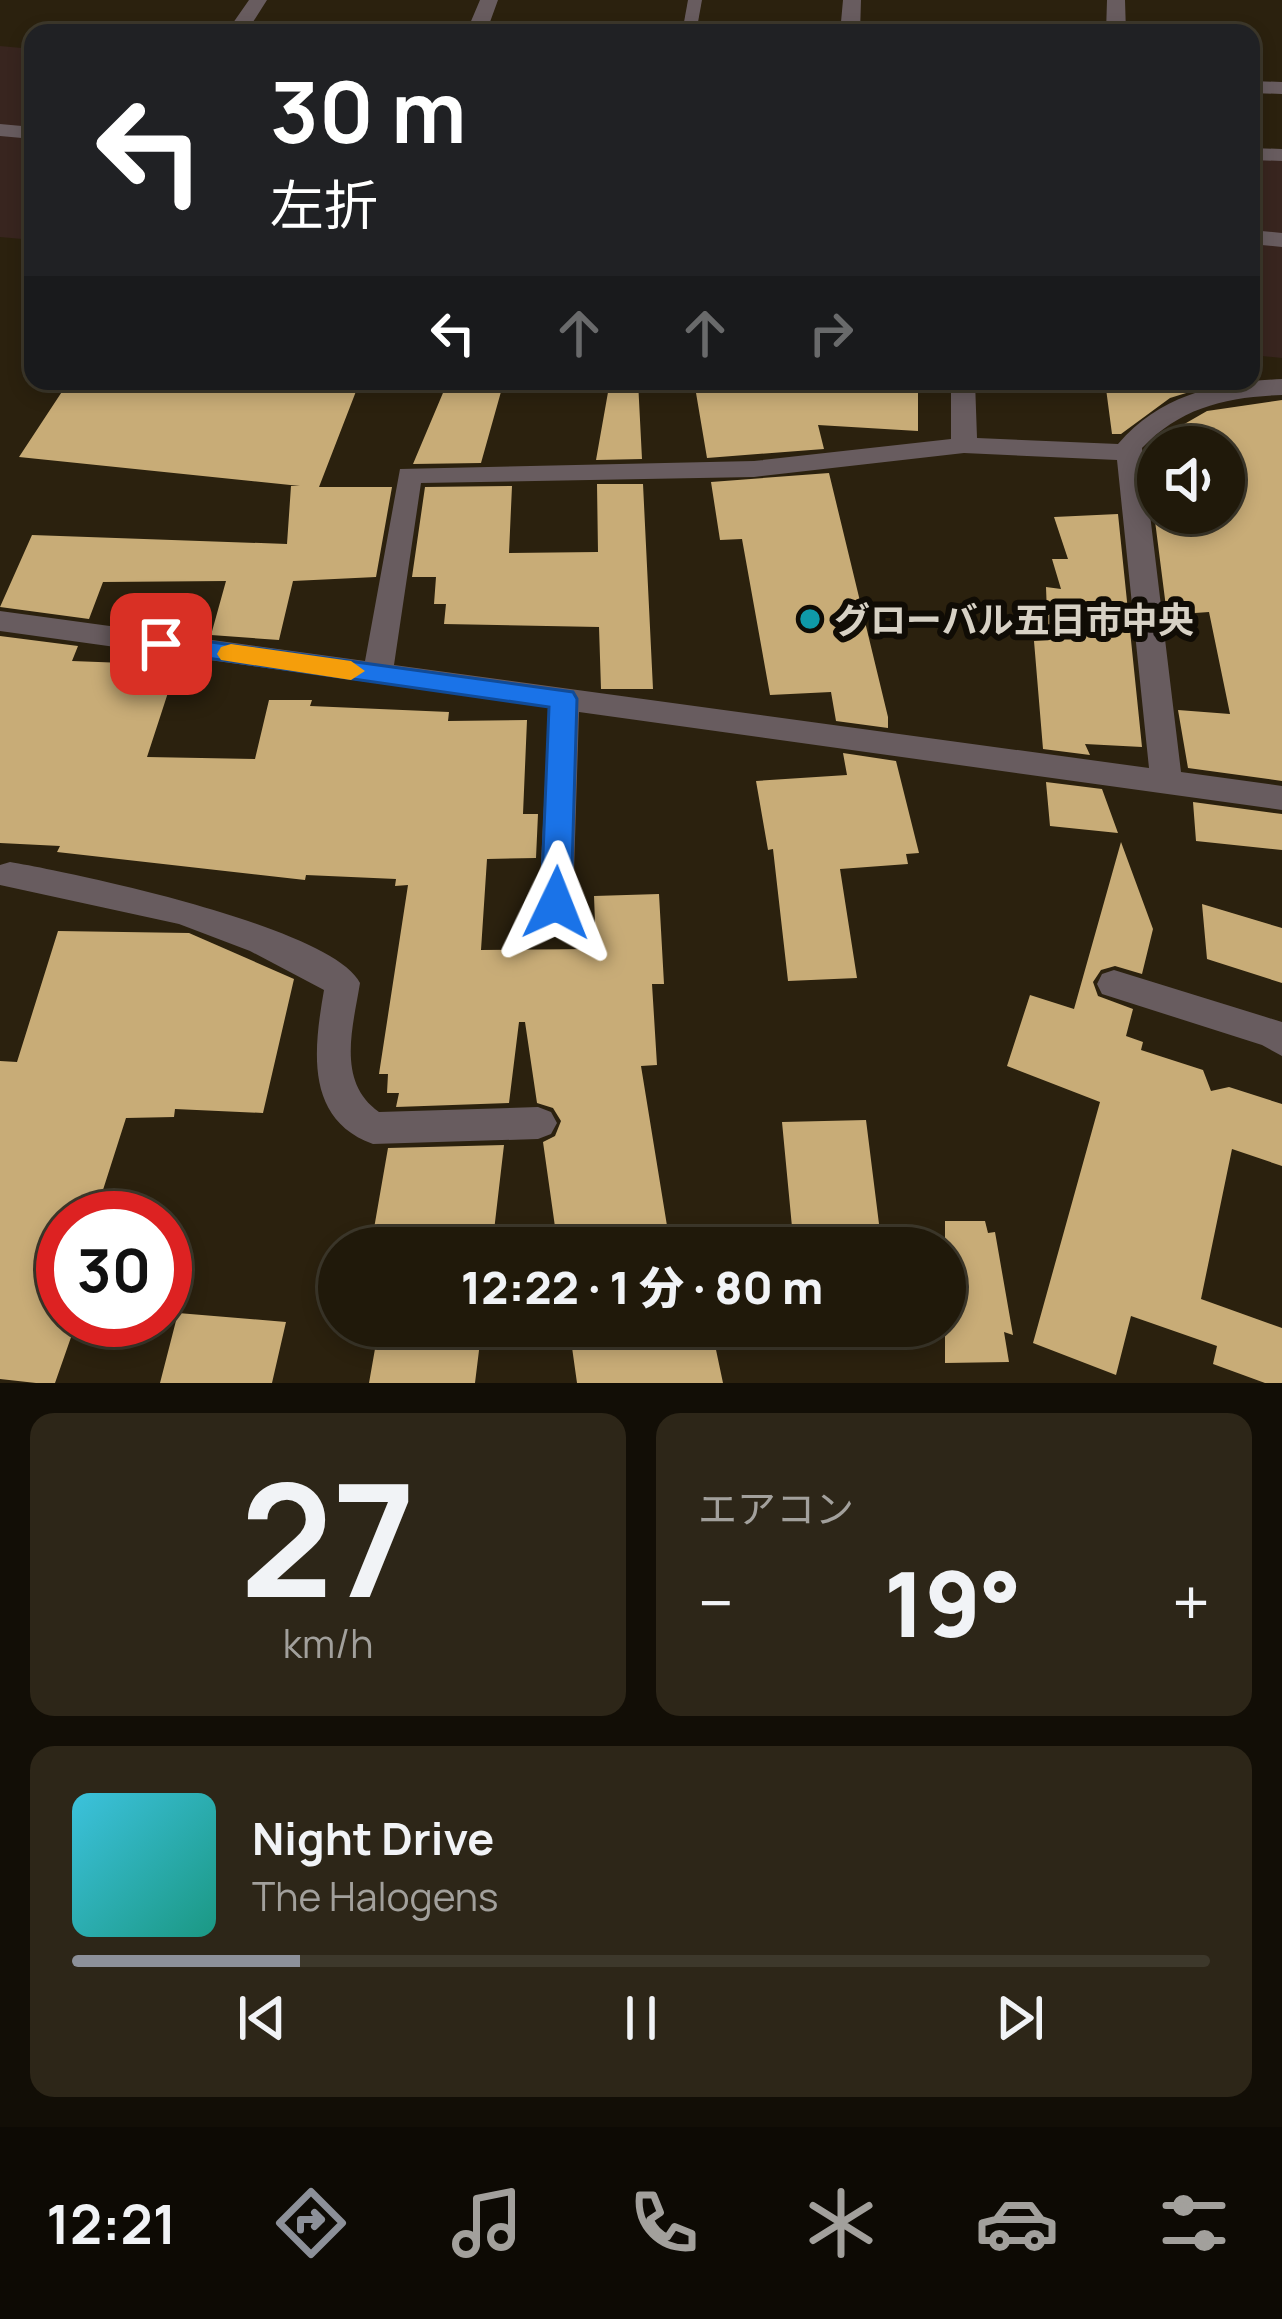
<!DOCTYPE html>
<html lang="ja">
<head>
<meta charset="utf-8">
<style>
	:root { --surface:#20190a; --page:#2d2618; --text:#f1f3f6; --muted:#a2a09c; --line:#3d382b; --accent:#8c9099 }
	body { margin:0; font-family:Manrope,"Noto Sans JP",sans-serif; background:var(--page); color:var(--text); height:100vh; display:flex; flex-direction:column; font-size:45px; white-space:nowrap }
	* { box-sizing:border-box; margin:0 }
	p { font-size:39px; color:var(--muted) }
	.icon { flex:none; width:66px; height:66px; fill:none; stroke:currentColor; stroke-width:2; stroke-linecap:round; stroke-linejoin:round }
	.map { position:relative; height:1383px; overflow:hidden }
	.drawer { display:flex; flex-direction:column; gap:30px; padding:30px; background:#120e06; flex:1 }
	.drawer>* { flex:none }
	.guide { position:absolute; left:24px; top:24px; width:1236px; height:366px; border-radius:24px; box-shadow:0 6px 18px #0003,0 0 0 3px var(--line); background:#202124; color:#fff; overflow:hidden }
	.tools { position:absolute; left:1137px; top:426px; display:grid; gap:24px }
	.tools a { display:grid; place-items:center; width:108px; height:108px; border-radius:50%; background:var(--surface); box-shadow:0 6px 18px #0003,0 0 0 3px var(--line); font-size:60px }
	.speed { position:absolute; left:36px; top:1191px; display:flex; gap:24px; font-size:60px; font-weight:700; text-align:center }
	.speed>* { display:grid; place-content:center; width:156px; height:156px; border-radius:50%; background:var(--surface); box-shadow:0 6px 18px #0003,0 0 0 3px var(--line); line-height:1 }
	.speed .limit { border:18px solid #d22; background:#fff; color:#111 }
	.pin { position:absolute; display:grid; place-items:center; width:102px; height:102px; color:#fff; margin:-51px; border-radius:24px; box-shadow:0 6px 18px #0006 }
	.me { position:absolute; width:132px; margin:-66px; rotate:2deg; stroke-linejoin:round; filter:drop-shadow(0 0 9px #0008) }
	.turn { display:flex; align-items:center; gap:42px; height:252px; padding:0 48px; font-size:54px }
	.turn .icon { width:156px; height:156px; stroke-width:2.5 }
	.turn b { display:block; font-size:84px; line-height:102px }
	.lanes { display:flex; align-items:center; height:114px; padding:0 48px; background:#0003; justify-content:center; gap:60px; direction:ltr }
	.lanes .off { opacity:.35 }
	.big { font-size:90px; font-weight:800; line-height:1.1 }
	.drawer .tile { flex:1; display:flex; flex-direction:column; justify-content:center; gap:18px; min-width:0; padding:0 42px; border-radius:24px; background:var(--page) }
	.drawer .dial { align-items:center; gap:0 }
	.dial b { font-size:156px; line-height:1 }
	.song { display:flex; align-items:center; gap:36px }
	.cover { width:144px; height:144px; border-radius:18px; background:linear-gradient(135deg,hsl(190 70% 55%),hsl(170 70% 35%)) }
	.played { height:12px; border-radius:6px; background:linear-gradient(90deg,var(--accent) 20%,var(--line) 20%) }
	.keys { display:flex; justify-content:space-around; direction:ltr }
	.heat { display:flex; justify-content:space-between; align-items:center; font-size:66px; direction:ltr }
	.drawer .tiles { flex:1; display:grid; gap:30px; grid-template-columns:1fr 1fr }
	.tile:last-child { grid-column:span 2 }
	.trip { position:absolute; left:318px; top:1227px; width:648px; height:120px; border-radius:60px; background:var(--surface); box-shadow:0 6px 18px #0003,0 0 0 3px var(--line); font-weight:800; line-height:120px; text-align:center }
	.tabs { display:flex; height:192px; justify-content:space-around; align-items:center; background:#0d0a04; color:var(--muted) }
	.tabs .icon { width:84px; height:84px }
	.tabs .active { color:var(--accent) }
	.tabs b { font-size:54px; color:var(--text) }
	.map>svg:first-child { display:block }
	.commercial { fill:#38251f }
	.building { fill:#c8ac77 }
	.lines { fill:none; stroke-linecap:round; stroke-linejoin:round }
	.service { fill:#685c5f; fill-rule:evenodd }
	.minor { fill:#685c5f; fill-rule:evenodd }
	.tertiary { fill:#685c5f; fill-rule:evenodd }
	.route { fill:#1a73e8; stroke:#114b97; stroke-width:3 }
	.slow { fill:#f59e0b }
	.culture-dot { fill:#0f9aa8; stroke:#100c05; stroke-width:4.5 }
	.labels { text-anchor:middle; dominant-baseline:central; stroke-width:12; stroke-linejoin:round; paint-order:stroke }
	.poi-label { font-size:36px; font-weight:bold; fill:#d7d1c5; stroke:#100c05; text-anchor:start }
</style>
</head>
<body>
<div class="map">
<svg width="1282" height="1383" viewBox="0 0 1282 1383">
	<rect width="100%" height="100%" fill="#2b210e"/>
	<path class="commercial" d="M0,46L33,49V240L0,237Z
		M1251,148L1282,151V358L1251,355Z"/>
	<path class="building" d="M69,381H360L319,487H392L376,577L293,581L279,640L211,635L226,581L103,582L89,619L0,607L32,535L287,544L291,486H300L19,457Z
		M448,381H504L481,463L413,464Z
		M610,381H638L642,459L596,460Z
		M694,381H918V431L818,425L824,449L707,458Z
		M1105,381H1225L1170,398L1121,434H1112Z
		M1282,400V781L1188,768L1178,710L1230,714L1209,612L1167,615L1154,513H1224V447H1158V460L1156,441L1160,438L1207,411Z
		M829,473L888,717V728L836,721L831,692L770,695L742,539L720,540L711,482Z
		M597,484H643L653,689H601L599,627L444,624L446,604H434L436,577H412L425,487L512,486L509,553L598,552Z
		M1118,514L1142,747L1085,744L1090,755L1043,749L1034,641L1048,640L1046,587L1061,589L1052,559H1068L1054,517Z
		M0,636L78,646L72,661L177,665L147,757L255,759L269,700H312L310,706L449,712L448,721L527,720L523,814H538L536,858L487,859L481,950L596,949L594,896L659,894L664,984H652L657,1065L641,1066L669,1238L558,1248L543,1142L555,1136L561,1121L553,1108L537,1103L525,1022H519L509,1103L396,1107L399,1093H387L388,1074H379L408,885L395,886L396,879L306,875L305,880L57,852L60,846L0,843Z
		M843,753L896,761L919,853L906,854L908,864L840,869L857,978L788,981L773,849L768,850L756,781L847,775Z
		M1046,782L1102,789L1118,833L1050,826Z
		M1193,802L1282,814V850L1196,841Z
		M1121,842L1153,929L1142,974L1115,966L1101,970L1093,982L1098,996L1133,1009L1126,1036L1143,1042L1141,1050L1203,1070L1211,1091L1229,1087L1282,1104V1166L1232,1149L1201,1299L1282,1328V1383H1265L1213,1364L1217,1346L1131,1316L1116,1375L1033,1343L1100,1102L1007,1066L1030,995L1074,1009Z
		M1202,904L1282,928V983L1207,959Z
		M58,931L189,933L294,979L263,1113L175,1109L174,1117L126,1118L94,1218H63V1322L76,1323L55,1383H36L0,1379V1061L17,1062Z
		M866,1120L882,1248H794L782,1122Z
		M504,1145L492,1248H396L397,1242L372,1240L388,1148Z
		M945,1221H985L988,1233L995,1232L1013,1335L1004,1332L1009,1362L945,1363Z
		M178,1313L286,1322L272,1383H160Z
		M379,1326H482L475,1383H369Z
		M569,1326H711L723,1383H577Z"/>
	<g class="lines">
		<path class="service" d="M688,0H702L696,33H682Z"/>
		<path class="minor" d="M480,0H498L486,33H466Z
			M843,0H861L860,33H840Z
			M1107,0H1125L1126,33H1106Z
			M1251,81L1282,82V94L1251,93Z
			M1251,148L1282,149V161L1251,160Z
			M1282,379V395C1227,397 1181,407 1142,448L1181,772L1282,786V810L579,712L573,903L568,912L556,916L544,912L539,903L549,707L0,631V611L365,661L400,469L754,461L951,439V381H975L977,438L1118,444C1161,394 1219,382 1282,379ZM964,453L1117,460L1149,768L394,665L421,483L754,477Z
			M10,862C75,873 332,927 360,983C353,1027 336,1082 379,1112L538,1107L551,1112L557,1123L551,1134L538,1139L373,1144C304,1119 314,1048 324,990L250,951L179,924L0,885V865Z
			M1114,970L1282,1022V1056L1262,1045L1102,994L1097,984L1102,974Z"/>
		<path class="tertiary" d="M249,0H267L246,33H226Z
			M0,124L33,127V139L0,136Z
			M1251,230L1282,233V247L1251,244Z"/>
	</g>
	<path class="route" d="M161,635L573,692L577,699L571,903L567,912H545L541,903L549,707L151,650L148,644L151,637Z"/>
	<path class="slow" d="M231,644L351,661L365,671L351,680L221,660L217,654L221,647Z"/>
	<circle class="culture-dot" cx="810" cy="619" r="12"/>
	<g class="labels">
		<g class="poi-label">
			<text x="834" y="619">グローバル五日市中央</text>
		</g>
	</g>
</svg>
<div class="tools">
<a><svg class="icon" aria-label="sound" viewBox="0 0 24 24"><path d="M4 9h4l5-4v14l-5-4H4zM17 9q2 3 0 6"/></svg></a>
</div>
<div class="speed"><div class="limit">30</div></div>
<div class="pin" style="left:161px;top:644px;background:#d93025"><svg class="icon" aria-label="arrive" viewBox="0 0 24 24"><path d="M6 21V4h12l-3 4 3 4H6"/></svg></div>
<svg class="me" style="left:556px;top:903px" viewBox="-20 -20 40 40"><path d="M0-17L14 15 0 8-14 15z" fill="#1a73e8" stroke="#fff" stroke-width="4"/></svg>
<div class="trip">12:22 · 1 分 · 80 m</div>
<div class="guide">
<div class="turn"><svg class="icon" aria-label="left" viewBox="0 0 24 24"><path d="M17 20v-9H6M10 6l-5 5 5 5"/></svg><div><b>30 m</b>左折</div></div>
<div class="lanes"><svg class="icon" aria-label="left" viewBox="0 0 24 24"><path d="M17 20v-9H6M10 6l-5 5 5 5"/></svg><svg class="icon off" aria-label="ahead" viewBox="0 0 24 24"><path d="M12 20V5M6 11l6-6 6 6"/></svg><svg class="icon off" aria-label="ahead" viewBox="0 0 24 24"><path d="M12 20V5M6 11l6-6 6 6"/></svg><svg class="icon off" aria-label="right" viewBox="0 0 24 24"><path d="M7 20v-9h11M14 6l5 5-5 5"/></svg></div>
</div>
</div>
<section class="drawer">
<div class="tiles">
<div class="tile dial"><b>27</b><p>km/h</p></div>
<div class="tile"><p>エアコン</p>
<div class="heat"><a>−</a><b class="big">19°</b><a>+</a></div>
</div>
<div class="tile">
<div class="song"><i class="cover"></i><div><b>Night Drive</b><p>The Halogens</p></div></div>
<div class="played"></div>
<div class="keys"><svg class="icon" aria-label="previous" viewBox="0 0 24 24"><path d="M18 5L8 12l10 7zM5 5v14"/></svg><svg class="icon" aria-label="pause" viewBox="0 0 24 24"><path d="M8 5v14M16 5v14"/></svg><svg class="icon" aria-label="next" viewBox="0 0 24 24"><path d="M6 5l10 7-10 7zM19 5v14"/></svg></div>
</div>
</div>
</section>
<nav class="tabs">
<b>12:21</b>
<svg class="icon active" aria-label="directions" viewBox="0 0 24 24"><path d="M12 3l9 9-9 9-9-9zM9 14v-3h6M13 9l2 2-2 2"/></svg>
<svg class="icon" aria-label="music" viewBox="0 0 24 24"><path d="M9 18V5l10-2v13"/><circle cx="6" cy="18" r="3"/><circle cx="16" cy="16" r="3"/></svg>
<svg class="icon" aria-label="phone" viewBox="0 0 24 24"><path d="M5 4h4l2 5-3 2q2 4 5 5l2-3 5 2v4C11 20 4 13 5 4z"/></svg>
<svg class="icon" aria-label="climate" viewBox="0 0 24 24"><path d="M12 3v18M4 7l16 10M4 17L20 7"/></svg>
<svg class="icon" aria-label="car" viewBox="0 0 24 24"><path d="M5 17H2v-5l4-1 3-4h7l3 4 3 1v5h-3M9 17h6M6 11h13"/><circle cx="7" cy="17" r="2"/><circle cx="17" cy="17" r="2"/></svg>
<svg class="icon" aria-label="filters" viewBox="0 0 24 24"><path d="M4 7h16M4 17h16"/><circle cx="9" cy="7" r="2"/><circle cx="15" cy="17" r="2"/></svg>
</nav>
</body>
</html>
